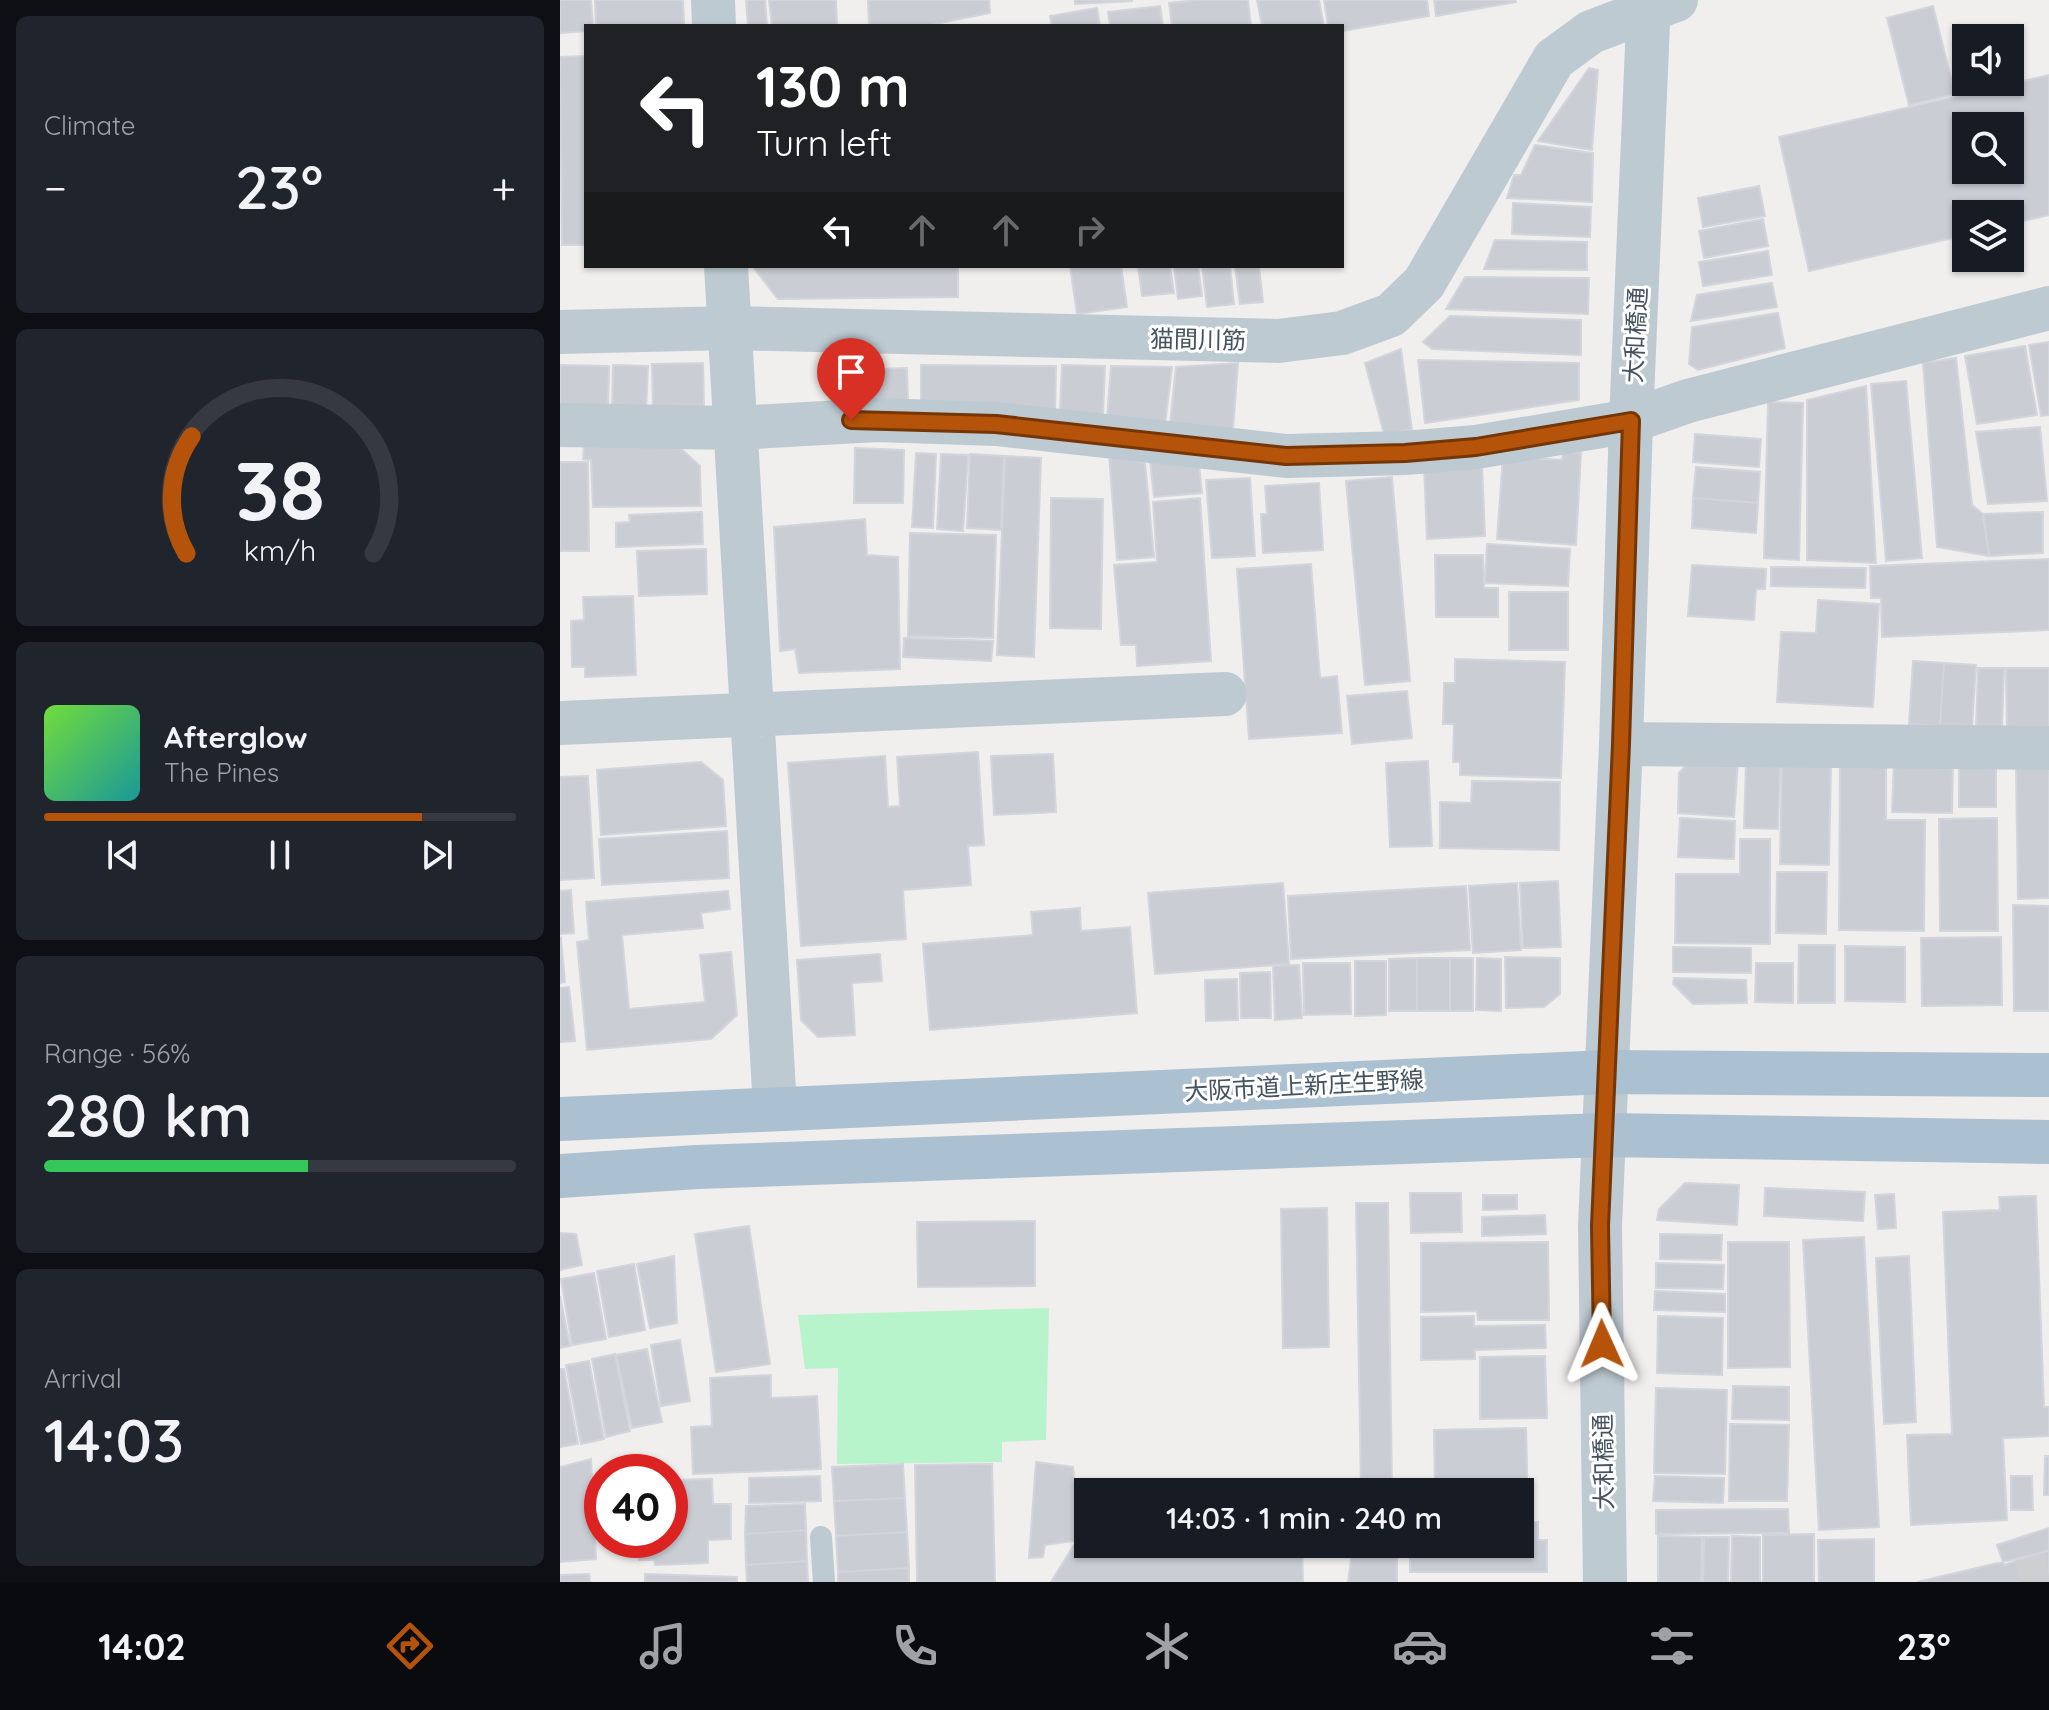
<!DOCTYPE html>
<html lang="en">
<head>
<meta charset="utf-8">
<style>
	:root { --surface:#171b24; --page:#20242c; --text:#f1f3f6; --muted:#9ea1a6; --line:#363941; --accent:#b45309 }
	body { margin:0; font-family:Quicksand,"Noto Sans JP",sans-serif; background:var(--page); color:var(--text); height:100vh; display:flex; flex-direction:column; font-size:30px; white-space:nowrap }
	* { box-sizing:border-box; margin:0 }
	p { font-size:26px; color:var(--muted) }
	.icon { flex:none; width:44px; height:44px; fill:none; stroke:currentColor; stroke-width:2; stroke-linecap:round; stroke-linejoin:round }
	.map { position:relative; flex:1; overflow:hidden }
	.panel { display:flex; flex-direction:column; gap:16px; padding:16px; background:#0d0f14; width:560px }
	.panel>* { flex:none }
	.banner { position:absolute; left:24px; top:24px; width:760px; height:244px; border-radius:0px; box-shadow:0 2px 6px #0004; background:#202124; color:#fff; overflow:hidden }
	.buttons { position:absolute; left:1392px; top:24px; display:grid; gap:16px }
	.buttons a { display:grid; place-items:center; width:72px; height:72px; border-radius:0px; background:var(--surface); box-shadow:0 2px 6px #0004; font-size:40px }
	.speed { position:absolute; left:24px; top:1454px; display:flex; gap:16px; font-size:40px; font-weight:700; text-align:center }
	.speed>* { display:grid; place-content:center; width:104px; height:104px; border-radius:50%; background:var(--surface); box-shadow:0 2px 6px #0004; line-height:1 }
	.speed .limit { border:12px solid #d22; background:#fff; color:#111 }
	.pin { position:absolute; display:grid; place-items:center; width:68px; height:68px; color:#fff; margin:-82px -34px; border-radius:50% 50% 50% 0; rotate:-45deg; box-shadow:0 0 8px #0007 }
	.pin .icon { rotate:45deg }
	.me { position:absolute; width:88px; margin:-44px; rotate:359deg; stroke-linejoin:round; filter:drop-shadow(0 0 6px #0008) }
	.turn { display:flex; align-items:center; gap:28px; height:168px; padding:0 40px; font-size:36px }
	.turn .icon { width:104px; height:104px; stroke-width:2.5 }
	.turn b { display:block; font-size:56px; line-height:68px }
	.lanes { display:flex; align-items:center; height:76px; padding:0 40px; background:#0003; justify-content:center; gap:40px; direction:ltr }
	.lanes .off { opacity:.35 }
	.big { font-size:60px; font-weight:600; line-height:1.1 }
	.panel .tile { flex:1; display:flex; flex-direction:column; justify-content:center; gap:12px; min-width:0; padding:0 28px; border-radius:12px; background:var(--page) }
	.panel .dial { align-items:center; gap:0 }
	.dial svg { height:208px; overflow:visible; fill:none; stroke:var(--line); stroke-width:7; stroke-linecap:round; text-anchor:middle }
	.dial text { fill:var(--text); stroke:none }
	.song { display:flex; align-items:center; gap:24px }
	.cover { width:96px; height:96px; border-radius:12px; background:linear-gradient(135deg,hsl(100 70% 55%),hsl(180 70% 35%)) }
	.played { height:8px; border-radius:4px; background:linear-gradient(90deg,var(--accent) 80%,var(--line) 80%) }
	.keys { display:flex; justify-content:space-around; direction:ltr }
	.heat { display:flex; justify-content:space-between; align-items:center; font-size:44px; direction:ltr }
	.charge { height:12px; border-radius:6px; background:linear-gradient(90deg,#34c759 56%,var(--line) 0) }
	.trip { position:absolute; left:514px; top:1478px; width:460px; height:80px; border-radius:0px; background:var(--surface); box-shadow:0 2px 6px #0004; font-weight:600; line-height:80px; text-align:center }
	.menu { display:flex; height:128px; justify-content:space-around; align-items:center; background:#090b0e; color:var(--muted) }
	.menu .icon { width:56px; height:56px }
	.menu .on { color:var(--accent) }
	.menu b { font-size:36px; color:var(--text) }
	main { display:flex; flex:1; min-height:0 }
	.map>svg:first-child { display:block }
	.green { fill:#b7f4cb }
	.building { fill:#caced4; stroke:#d2d5db; stroke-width:2; fill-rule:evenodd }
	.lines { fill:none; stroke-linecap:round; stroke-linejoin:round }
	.minor-tunnel { stroke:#cecfd1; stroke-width:44; stroke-dasharray:44 22; stroke-linecap:butt }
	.service { stroke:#bdcad2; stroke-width:22 }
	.minor { stroke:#bdcad2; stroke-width:44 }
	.tertiary { stroke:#bdcad2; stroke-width:44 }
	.primary { stroke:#abc0d1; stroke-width:44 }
	.route-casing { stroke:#753606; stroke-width:20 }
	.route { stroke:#b45309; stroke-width:14 }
	.labels { text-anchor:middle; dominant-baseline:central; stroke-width:6; stroke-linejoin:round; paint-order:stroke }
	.street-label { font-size:24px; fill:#44535e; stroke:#fff }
</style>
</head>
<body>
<main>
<section class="panel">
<div class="tile"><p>Climate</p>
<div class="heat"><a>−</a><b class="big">23°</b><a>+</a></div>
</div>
<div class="tile dial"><svg viewBox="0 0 100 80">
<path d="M14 69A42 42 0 1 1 86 69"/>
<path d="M14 69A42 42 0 0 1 16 24" stroke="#b45309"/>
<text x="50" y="56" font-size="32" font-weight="700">38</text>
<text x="50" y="72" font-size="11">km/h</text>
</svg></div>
<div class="tile">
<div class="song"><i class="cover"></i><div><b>Afterglow</b><p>The Pines</p></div></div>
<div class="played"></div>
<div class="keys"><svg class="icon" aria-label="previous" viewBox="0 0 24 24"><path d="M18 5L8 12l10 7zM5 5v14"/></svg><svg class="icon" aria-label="pause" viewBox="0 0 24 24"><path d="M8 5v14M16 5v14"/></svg><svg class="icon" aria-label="next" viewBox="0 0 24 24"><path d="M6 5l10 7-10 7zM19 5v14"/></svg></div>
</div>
<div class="tile"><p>Range · 56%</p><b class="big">280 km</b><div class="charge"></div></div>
<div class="tile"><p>Arrival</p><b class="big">14:03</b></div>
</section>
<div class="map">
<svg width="1489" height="1582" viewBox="0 0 1489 1582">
	<rect width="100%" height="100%" fill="#f1eeee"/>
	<path class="green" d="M489,1308L486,1440L442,1442V1462L277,1464L278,1368L245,1369L238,1315Z"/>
	<path class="building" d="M0,0H31L33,26H26V31L0,33Z
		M35,0H123L124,26H36Z
		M186,0H205L207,26H188Z
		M209,0H276L277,26H212Z
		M308,0H429L430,13L365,26H309Z
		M515,0H572V1L515,4Z
		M637,0H688L691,26H612L609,3Z
		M697,0H759L764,26H702Z
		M764,0H867L869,16L782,31V26H768Z
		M874,0H955L956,2L876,16Z
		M600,6L603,26H550L548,12Z
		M1373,6L1395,94L1349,105L1327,18Z
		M537,8L540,26H492L490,16Z
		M26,56V245H2L0,57Z
		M1029,68L1038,70L1032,150L978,141Z
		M1489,75V215L1450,224V214H1406V235L1249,271L1219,137ZM1406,126H1450V170H1406Z
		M975,145L1033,153L1032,202L947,198L954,175H961Z
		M1199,186L1205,216L1143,227L1138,198Z
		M953,203L1031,207L1030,237L952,234Z
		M1203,219L1208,246L1144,258L1139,231Z
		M935,240L1027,242V270L924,269Z
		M1208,251L1212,275L1143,286L1139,262Z
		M398,266V297L218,299L193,267Z
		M510,266H561L567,307L517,314Z
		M578,266H610L614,293L582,296Z
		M614,266H638L642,296L618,299Z
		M642,266H670L674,304L647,307Z
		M675,266H699L703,302L680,304Z
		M905,277L1029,278L1028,314L886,309Z
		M1212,283L1217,307L1131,321L1137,295Z
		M1218,313L1225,348L1138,370L1129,364L1132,327Z
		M890,316L1021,320V355L872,349L863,342Z
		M1489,342V415L1481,416L1469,345Z
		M1465,346L1477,415L1417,424L1405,356Z
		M841,349L852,430L824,434L805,363Z
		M1396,358L1412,505L1423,514L1429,556L1377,547L1363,363Z
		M858,360L1019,363V400L865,423Z
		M143,363L144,407L93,408L92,364Z
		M678,363L673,430L610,424L616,367Z
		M0,365L49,366L48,412H0Z
		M53,365L88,366L86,411L52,410Z
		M361,365L496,366L495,412L361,411Z
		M502,365L545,366L543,416L500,413Z
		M551,366L612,367L605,425L547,418Z
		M347,368L348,402L292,404L291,370Z
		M1346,381L1362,558L1326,561L1311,384Z
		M1306,386L1316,563L1247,560V400Z
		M1208,402L1243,403L1239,560L1204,558Z
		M1480,427L1487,501L1428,504L1416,432Z
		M1135,434L1201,439L1199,467L1133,462Z
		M24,444H116L140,466L141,506L33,507L31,460L23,459Z
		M295,448L344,450L343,503H294Z
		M1003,452L1021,453L1016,545L937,539L943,456L1002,460Z
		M356,453L376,454L373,528L352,527Z
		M381,454L408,455L403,531L377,529Z
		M410,454L444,456L441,530L407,528Z
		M549,454L585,463L594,557L557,560Z
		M445,456L481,458L474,657L437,655Z
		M590,461L639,466L642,493L594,497Z
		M0,462H28L29,551H0Z
		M922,464L925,536L867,539L864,466Z
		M1136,467L1200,472L1198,503L1133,498Z
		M832,477L850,681L805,685L786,481Z
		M690,478L695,556L652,558L646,480Z
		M759,483L763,550L703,553L701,514H707L705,486Z
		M491,498L543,499L541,629L490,628Z
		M640,498L651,661L577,666L576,645H561L554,565L597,562L593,502Z
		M1133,498L1198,503L1196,533L1132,528Z
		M142,512L143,544L56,547V523L70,522L69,515Z
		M1483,512V553L1429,556L1423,514Z
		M305,519L307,555L338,557L340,669L239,673L235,649L220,651L214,527Z
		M350,533L436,535L433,638L348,636Z
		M927,544L1010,549L1008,586L925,583Z
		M146,549L147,594L79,596L77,551Z
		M875,555H923L924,588H938V617H876Z
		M1489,559V630L1322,637L1321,598H1311L1310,566Z
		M751,564L760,678L777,676L782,733L689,739L677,569Z
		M1132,565L1206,569L1205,589H1196L1194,620L1128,616Z
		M1211,567L1306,568L1305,588L1211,586Z
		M949,592H1008V650H949Z
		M73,596L76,675L25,677V667H12L11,621L24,620L23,597Z
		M1258,600L1319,604L1313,707L1217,702L1221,632L1256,633Z
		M344,638L433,641L431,661L343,657Z
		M895,659L1005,662L1001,778L900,775V762H893L894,724H883L884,683H895Z
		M1353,661L1384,663L1380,726L1349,724Z
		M1384,663L1416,665L1412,728L1380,726Z
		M1418,668H1444L1442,730L1416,729Z
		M1446,668H1489V731L1447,732Z
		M847,691L852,738L792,744L787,696Z
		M418,752L424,845L408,846L411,885L343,890L346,939L241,946L228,763L325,756L328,807L340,806L337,757Z
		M493,754L496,812L434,815L431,756Z
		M1132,759L1178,762L1174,817L1118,813L1119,773Z
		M868,761L872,846L830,847L826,763Z
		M1186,761L1220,763L1218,829L1184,828Z
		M1334,761L1393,763L1392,813L1332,812Z
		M141,762L163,780L166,826L41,835L37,770Z
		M1222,762L1271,763L1269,865L1220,864Z
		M1280,762H1326V820H1365L1364,931L1279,930Z
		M1399,763H1436V807H1399Z
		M1456,765H1489V898L1458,899Z
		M28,776L34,878L0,880V777Z
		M912,781L1000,782L999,850L880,848V802L911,803Z
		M1120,818L1175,821L1174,859L1118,857Z
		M1437,818L1438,931H1380L1379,819Z
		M167,831L169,878L42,885L39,839Z
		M1180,839H1210V944L1115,943L1116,874H1180Z
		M1217,872H1267L1266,934L1216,933Z
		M998,881L1001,947L963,948L960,883Z
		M723,883L729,964L595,974L588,893Z
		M957,883L961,950L913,953L909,886Z
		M906,886L910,950L731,959L728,896Z
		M11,890L14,933L0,934V891Z
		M168,891L170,909L141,913L143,928L62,935L69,1009L145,1002L140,955L171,952L177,1015L151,1039L27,1050L17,942L29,940L26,902Z
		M1453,905L1489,906V1011H1454Z
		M520,908L521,931L570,927L577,1013L370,1030L363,944L473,935L471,912Z
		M1441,937L1442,1005L1362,1006L1361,938Z
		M1,938L5,982L0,983V939Z
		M1239,945H1275V1003H1238Z
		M1285,946L1345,947V1002L1285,1001Z
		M1113,947L1191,948V973L1113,972Z
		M320,954L322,981L292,983L295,1035L258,1037L241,1020L237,960Z
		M945,957L1000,958V994L984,1007L946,1008Z
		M857,958H890V1011H857Z
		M857,958V1011H829V959Z
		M890,958H913V1011H890Z
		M917,958L941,959V1011L916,1010Z
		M795,961H826V1015L795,1016Z
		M743,963H790L791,1014L744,1015Z
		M1196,963H1233V1003L1195,1002Z
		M739,965L742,1018L715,1020L713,966Z
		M710,972L711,1018H681L680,973Z
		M1114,978L1186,980L1187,1003L1133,1004L1113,984Z
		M677,979L678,1020L646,1021L645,980Z
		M9,987L15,1041L0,1042V988Z
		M1125,1183L1179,1185L1177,1225L1097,1220L1099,1209Z
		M1205,1188L1305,1192L1303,1221L1204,1216Z
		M850,1193H901L902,1232L851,1233Z
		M1334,1194L1336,1228L1318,1229L1315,1195Z
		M923,1195H957V1209L923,1210Z
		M1476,1196L1484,1407H1489V1436L1443,1438L1447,1520L1351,1525L1347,1435L1392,1434L1383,1212L1440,1210L1439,1197Z
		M796,1203H828L832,1488L801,1489Z
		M767,1208L769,1347L723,1348L721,1209Z
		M985,1215L986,1234L922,1236V1217Z
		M475,1221V1286L358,1287L357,1222Z
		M189,1226L210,1364L156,1372L135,1234Z
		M0,1233L16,1234L22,1265L0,1270Z
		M1100,1234L1162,1235L1161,1260L1100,1259Z
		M1304,1237L1319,1527L1259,1530L1243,1240Z
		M988,1242L989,1320H918L917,1311L861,1312V1243Z
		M1168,1242H1229L1230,1367L1168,1368Z
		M114,1256L117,1323L90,1328L77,1264Z
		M1349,1256L1356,1422L1324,1424L1316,1258Z
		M1096,1263L1164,1265L1163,1289L1096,1288Z
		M74,1264L85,1330L49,1337L37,1271Z
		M34,1273L46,1339L12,1345L1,1279Z
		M1095,1291L1165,1294V1312L1094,1310Z
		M0,1296L10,1346L0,1348Z
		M914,1316V1326L985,1325L986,1348L915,1350V1359L861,1360V1317Z
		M1098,1316L1163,1318L1162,1375L1097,1373Z
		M120,1340L130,1401L101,1406L91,1345Z
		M87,1349L102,1422L72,1428L56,1355Z
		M55,1354L70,1431L46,1437L32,1359Z
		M985,1356L987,1418L920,1419V1357Z
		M29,1361L44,1439L21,1444L6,1365Z
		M0,1369H4L18,1444L0,1447Z
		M211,1375V1398L257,1396L261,1469L133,1474L131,1427L152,1426L150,1378Z
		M1173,1386L1229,1387V1420L1172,1419Z
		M1096,1388L1167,1390L1165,1474L1094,1473Z
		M1170,1424L1229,1425L1227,1501H1169Z
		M966,1428L968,1506H960V1492H875L874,1430Z
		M1485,1456H1489V1495H1484Z
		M31,1459L36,1559L0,1562V1467Z
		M476,1462L513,1467L517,1505L524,1506L528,1522H524L519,1540L485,1545L483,1557L469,1558Z
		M343,1464L345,1498L274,1501L272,1467Z
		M432,1464L435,1582H357L355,1465Z
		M260,1476L261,1501L189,1503V1478Z
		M1095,1476L1164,1478L1163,1503L1093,1501Z
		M1451,1476H1472L1473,1510H1451Z
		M152,1479L153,1504H171V1539L148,1540V1563L95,1565L94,1560H79L78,1543L110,1540V1480Z
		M345,1498L347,1532L276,1536L274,1501Z
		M245,1504L246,1530L185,1534L186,1506Z
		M1228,1509L1229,1533L1096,1534V1510Z
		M960,1522H978V1540H987V1572H850V1544H960Z
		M1489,1528V1550L1444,1565L1437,1545Z
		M246,1530L247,1561L186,1565L185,1534Z
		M347,1532L349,1568L278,1572L276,1536Z
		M1254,1534V1582H1203V1535Z
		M1098,1536L1142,1537L1141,1582H1098Z
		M1172,1536L1200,1537V1582H1171Z
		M1144,1537H1169L1168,1582H1143Z
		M1314,1539V1582H1259L1258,1540Z
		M543,1544H742L743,1582H491L514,1545Z
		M793,1544H837V1582H788Z
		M1489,1551V1582H1357Z
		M247,1561L248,1582H187L186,1565Z
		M349,1568V1582H278V1572Z
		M29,1574L30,1582H0V1575Z
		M85,1574L177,1577V1582H85Z"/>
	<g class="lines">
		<path class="minor-tunnel" d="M1460,1582L1489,1576"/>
		<path class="service" d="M261,1537L264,1582"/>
		<path class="minor" d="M153,0L154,26
			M166,266L215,1108
			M0,332L169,328L718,341L782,333L831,315L864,283L994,59L1031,32L1116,0
			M0,425L175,428L317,420L436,424L726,456L845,453L916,447L1071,421L1128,401L1489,308
			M0,723L665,694
			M1061,744L1489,748"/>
		<path class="tertiary" d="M1045,1582L1040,1226L1061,744L1071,421L1089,0"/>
		<path class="primary" d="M0,1119L1047,1072L1489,1075
			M0,1176L137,1167L1045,1135L1489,1142"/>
	</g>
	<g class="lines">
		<g class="route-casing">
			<path id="route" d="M291,420L436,424L726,456L845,453L916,447L1071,421L1061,744L1040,1226L1042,1344"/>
		</g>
		<use href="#route" class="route"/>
	</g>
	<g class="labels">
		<g class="street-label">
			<text transform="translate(1075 335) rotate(-87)">大和橋通</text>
			<text transform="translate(638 339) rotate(1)">猫間川筋</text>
			<text transform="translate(744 1085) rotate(-3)">大阪市道上新庄生野線</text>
			<text transform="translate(1043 1462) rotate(-91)">大和橋通</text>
		</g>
	</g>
</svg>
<div class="buttons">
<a><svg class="icon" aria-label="sound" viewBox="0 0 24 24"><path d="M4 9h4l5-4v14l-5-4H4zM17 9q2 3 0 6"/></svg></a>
<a><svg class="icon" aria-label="search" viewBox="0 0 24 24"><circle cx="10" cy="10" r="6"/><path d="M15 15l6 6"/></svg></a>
<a><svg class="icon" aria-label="layers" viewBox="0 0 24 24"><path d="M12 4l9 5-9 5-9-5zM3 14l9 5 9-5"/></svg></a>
</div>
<div class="speed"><div class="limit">40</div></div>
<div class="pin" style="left:291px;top:420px;background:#d93025"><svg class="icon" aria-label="arrive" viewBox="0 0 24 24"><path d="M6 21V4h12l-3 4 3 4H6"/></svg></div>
<svg class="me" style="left:1042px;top:1344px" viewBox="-20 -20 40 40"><path d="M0-17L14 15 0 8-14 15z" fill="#b45309" stroke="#fff" stroke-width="4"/></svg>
<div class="trip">14:03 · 1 min · 240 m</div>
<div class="banner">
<div class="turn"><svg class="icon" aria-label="left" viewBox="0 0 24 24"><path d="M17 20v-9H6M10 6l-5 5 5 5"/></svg><div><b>130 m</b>Turn left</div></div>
<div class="lanes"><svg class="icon" aria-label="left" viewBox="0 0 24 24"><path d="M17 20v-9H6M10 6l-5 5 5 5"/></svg><svg class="icon off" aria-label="ahead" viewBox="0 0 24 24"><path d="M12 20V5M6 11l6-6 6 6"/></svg><svg class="icon off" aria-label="ahead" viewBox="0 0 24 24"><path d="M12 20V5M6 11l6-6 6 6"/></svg><svg class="icon off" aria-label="right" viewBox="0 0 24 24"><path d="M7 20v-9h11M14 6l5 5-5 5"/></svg></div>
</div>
</div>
</main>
<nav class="menu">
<b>14:02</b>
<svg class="icon on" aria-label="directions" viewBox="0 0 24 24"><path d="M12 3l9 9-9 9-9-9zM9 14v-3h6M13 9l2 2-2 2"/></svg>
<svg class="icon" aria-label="music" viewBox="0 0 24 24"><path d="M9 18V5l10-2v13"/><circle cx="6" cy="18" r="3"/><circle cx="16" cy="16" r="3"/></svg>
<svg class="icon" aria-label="phone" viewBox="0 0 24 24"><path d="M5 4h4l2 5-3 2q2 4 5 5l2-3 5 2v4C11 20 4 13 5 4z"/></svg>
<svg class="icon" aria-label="climate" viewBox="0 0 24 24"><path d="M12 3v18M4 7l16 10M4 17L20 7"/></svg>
<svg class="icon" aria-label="car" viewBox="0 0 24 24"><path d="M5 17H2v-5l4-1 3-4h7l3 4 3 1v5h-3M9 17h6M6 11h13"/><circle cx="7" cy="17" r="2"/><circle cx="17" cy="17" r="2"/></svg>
<svg class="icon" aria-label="filters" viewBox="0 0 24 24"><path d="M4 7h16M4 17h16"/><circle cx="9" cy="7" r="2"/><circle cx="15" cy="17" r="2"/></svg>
<b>23°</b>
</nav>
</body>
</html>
